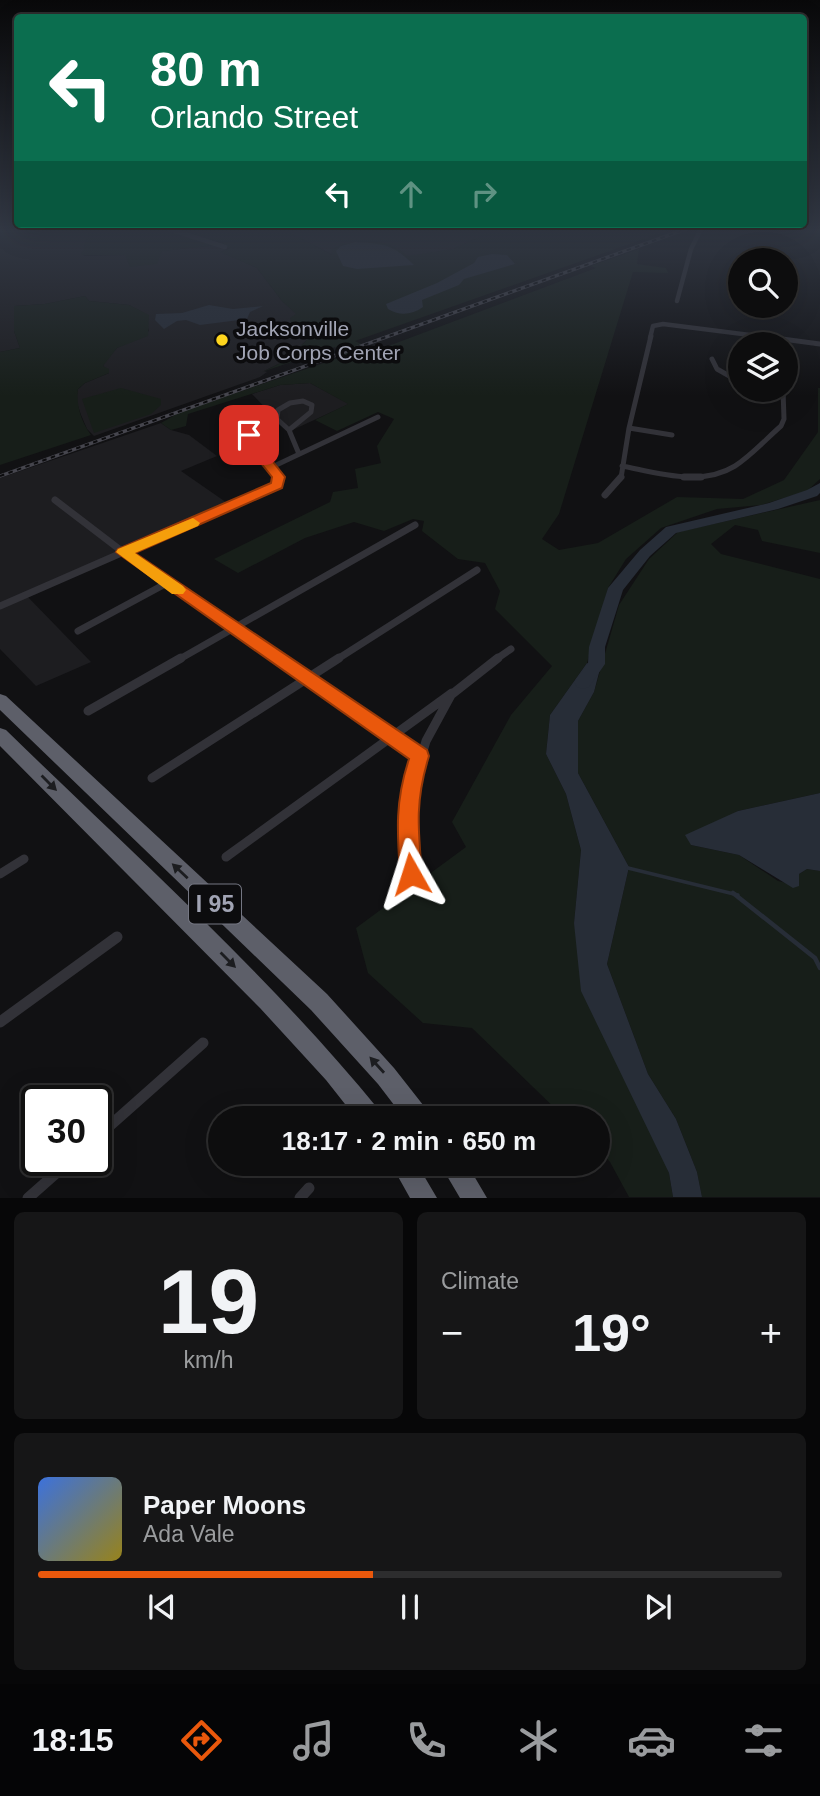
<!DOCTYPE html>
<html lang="en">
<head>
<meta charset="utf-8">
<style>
	:root { --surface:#0d0d0e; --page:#161617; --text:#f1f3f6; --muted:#9a9c9e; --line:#2d2d2e; --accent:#ea580c }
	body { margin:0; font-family:Arial,sans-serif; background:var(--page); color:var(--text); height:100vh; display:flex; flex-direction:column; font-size:26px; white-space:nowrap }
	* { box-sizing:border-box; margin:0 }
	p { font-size:23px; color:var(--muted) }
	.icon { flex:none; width:38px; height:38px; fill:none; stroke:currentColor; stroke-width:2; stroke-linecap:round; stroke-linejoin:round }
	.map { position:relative; height:1198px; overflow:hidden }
	.side { display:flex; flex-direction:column; gap:14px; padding:14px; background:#070708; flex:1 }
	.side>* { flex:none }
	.hud { position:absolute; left:14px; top:14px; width:793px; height:214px; border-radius:7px; box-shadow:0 7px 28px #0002,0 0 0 2px var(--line); background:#0b6e4f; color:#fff; overflow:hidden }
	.fabs { position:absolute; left:728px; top:248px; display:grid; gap:14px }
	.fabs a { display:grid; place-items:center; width:70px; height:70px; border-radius:50%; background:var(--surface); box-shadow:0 7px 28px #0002,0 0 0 2px var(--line); font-size:35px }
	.speed { position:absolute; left:21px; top:1085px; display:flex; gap:14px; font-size:35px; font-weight:700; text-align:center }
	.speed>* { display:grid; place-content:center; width:91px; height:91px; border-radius:50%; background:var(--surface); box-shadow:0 7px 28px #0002,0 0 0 2px var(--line); line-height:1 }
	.speed .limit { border:4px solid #111; border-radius:10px; background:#fff; color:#111 }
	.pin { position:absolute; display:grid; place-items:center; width:60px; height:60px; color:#fff; margin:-30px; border-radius:14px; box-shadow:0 4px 10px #0006 }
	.me { position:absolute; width:77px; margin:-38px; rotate:354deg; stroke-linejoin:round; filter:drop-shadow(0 0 5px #0008) }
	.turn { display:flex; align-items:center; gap:24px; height:147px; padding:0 21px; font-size:32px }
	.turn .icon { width:91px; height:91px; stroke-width:2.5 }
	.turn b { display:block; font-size:49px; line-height:60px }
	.lanes { display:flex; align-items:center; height:66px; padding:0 21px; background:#0003; justify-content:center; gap:35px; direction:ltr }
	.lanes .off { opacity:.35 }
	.big { font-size:52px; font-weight:700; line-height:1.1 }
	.side .tile { flex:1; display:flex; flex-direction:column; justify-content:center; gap:10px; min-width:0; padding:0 24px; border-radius:10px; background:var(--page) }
	.side .dial { align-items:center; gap:0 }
	.dial b { font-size:91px; line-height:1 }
	.song { display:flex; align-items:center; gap:21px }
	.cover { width:84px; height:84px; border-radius:10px; background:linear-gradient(135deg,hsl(220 70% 55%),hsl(50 70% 35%)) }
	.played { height:7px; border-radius:4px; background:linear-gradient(90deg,var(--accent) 45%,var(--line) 45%) }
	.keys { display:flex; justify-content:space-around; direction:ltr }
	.heat { display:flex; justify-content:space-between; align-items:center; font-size:38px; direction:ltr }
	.side .tiles { flex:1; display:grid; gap:14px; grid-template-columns:1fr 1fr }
	.tile:last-child { grid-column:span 2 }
	.trip { position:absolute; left:208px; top:1106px; width:402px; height:70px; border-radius:35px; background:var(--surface); box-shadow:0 7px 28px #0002,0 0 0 2px var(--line); font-weight:700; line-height:70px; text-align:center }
	.dock { display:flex; height:112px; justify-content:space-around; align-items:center; background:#050506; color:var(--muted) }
	.dock .icon { width:49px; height:49px }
	.dock .active { color:var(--accent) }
	.dock b { font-size:32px; color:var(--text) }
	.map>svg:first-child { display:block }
	.built { fill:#1d1d20 }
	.green { fill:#171e19 }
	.water { fill:#272d37 }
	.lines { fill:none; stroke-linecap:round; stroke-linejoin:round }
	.stream-far1 { stroke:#272d37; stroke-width:3.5 }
	.stream { stroke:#272d37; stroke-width:4.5 }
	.river { fill:#272d37; fill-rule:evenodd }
	.minor-far4 { stroke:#323238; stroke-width:4.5 }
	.minor-far3 { stroke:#323238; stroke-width:5 }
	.minor-far2 { stroke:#323238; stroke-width:7 }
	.minor-far1 { stroke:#323238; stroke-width:9 }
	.minor { stroke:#323238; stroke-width:11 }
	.motorway { fill:#5d5f69; fill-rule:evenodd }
	.rail-casing { stroke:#45454d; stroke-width:3.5 }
	.rail { stroke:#0c0c0e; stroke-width:2; stroke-dasharray:4.5; stroke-linecap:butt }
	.oneway { fill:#1c1d20 }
	.route { fill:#ea580c; stroke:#983908; stroke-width:2 }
	.slow { fill:#f59e0b }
	.poi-dot { fill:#fed51e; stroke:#0c0c0e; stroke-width:2.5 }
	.labels { text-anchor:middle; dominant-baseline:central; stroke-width:7; stroke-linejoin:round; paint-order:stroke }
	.far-poi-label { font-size:21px; fill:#a1a4b4; stroke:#0c0c0e; text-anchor:start }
	.shield { fill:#0c0c0e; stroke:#747682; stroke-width:2 }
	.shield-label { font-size:23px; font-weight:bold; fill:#a1a4b4 }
</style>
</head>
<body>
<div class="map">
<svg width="820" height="1198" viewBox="0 0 820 1198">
	<rect width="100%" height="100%" fill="#111113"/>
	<path class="built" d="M0,229H90L82,255L86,256L125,255L218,245L226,249L221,252L257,268L282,301L297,314L303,333L309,338L285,361L264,371L267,372L260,377L94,436L87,429L81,415L76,400L78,389L85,383L109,373L103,366L106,360L117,348L149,331L144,313L129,305L89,301L85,296L45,304L15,306L14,331L20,348L0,352Z
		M283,229H497L453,249L407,257L333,255Z
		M310,383L349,404L288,432L252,394L280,385Z
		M161,423L171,430L189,435L217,456L181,471L230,505L25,594L91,662L36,686L0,649V478Z"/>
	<path class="green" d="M90,229H164L218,245L162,251L157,264L130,267L125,255H81Z
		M175,229H283L332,255L331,249C353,239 389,236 407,256L453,249L497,229H545L551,232L553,230L552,229H672L355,341L375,351L596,268L590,266L639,249L637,264L666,268L668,273L633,272L559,514L542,539L559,550L598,543L677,497L743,499L784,480L818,432V388H820V479L807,491L761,505L717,509L661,528L626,559L608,588L587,663L550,715L546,754L566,794L581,850L574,923L669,1173L673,1197H629L610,1162L599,1150L598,1118H565L472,1028L423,1023L368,973L356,928L466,847L452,822L511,715L552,666L495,609L500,591L485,563L458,559L422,531L424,521L413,519L384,531L354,522L305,538L238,573L214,559L330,502L333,492L358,488L355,469L381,463L377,446L394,419L378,412L337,431L315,420L348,404L310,383L280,385L188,414L186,426L171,430L161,423L180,412L344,356L335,347L262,372L285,361L309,338L303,333L294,332L290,318L296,314L282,301L257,268L220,252L229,249L223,243Z
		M85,296L89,301L129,305L149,315L148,336L117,348L103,366L109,369V373L85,383L78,389C76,405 81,421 91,435L0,465V352L20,348L14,331V306L45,304Z
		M121,388L161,399V405L151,414L94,433L82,399Z
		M820,500V553L762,541L758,530L735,525L711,544L721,554L820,579V793L738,811L691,845L739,855L778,881L799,886V874L807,869L820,871V1197H702L697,1172L676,1119L648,1074L607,964L629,867L578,773V721L594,692L619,605L649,559L678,532Z"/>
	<path class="water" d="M355,242C385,244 392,244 414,265L357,269L343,266L336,251L341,246Z
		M492,254L507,255L515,264L464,279L459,285L422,300L423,307C412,315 399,316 388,309L386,304L437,283L474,263L478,257Z
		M209,305L233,309L263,306L250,312L247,319L200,325L186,320L177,321L164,329L155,320L156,314L182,313Z
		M587,663L600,669L594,692L578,721V773L629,867L607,964L648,1074L676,1119L697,1172L702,1197H673L669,1173L581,991L574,923L581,850L566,794L546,754L550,715Z
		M820,793V871L807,869L799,874V886L793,888L739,855L691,845L685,835L738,811Z"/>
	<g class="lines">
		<path class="stream-far1" d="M628,868L738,895"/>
		<path class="stream" d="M733,893L815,958L820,968"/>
		<path class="river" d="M820,483V493L817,496L778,509L676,533L650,556L623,590L605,647V664L589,687L583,689L577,687L574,682L588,663L589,647L608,588L640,550L666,527L769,503L807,490Z"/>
		<path class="minor-far4" d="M169,229L225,247
			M677,301L691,249L701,229
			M650,338L653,326L663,324L774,338"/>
		<path class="minor-far3" d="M760,336L820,344
			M712,359L717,369L740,382
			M303,401L312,405L311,412L289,430L277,419L278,410L290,403Z
			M629,428L672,435
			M289,430L299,454
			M251,433L247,438L279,478
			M622,466C658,473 701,487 735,466C752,455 766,439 781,426L784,419L783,390
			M272,467L378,417
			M621,478L629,428L651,336"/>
		<path class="minor-far2" d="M684,477H701
			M605,495L621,477
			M55,500L123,552L280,660
			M0,606L277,485L279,477
			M78,631L167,583
			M178,660L415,525
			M336,660L477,570
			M495,660L511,649"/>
		<path class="minor-far1" d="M278,658L420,756
			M88,711L181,658
			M152,778L339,658
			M226,857L452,693
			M0,874L24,859
			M411,874L408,834L410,796L426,741L451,695L498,658"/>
		<path class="minor" d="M0,1022L117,937
			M96,1138L203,1043
			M28,1198L71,1160
			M300,1198L309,1188"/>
		<path class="motorway" d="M0,694L6,696L327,994L394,1068L427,1110L431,1118H404L378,1084L311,1010L0,710Z
			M0,728L6,730C132,853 268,974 379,1110L383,1118H356L326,1080L260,1008L0,746Z
			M391,1164H417L437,1198H410Z
			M440,1164H467L487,1198H460Z"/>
		<g class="rail-casing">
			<path id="rail" d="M0,476L686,229"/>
		</g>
		<use href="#rail" class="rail"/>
	</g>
	<defs><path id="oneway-solid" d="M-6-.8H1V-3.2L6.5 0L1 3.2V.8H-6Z" transform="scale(1.75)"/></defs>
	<g class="oneway">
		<use href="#oneway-solid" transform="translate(49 783) rotate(45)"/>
		<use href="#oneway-solid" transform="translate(180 871) rotate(-137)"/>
		<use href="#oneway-solid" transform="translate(228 960) rotate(45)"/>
		<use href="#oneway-solid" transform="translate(377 1065) rotate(-132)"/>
	</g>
	<linearGradient id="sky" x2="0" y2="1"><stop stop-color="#09090a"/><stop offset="0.58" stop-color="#323844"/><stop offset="1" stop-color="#323844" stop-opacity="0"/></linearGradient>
	<rect width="820" height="396" fill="url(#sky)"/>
	<path class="route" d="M249,431L254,432V438L285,477L282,488L135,553L427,750L429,756C415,801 418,828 422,874L419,881L411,884L404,881L400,874C397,831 395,801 409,759L116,552L118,549L271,483L272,477L241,438Z"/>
	<path class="slow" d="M193,518L200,523L198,526L135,553L183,586L186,590L183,594H172L116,552L118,549Z"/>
	<circle class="poi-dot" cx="222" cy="340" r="7"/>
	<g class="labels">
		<g class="far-poi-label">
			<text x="236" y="328">Jacksonville<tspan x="236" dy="24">Job Corps Center</tspan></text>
		</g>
		<rect class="shield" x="189" y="884.5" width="52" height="39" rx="5"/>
		<g class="shield-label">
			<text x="215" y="904">I 95</text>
		</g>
	</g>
</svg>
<div class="fabs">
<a><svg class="icon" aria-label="search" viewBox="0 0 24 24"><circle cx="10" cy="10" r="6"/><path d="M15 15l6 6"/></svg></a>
<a><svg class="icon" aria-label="layers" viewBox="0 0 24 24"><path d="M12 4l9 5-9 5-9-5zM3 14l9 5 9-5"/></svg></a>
</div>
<div class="speed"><div class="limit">30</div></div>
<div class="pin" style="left:249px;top:435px;background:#d93025"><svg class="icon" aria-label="arrive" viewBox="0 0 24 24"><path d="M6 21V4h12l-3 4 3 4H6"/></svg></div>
<svg class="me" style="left:411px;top:874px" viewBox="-20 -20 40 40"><path d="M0-17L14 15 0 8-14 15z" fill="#ea580c" stroke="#fff" stroke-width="4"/></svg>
<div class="trip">18:17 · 2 min · 650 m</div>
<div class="hud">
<div class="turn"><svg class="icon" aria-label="left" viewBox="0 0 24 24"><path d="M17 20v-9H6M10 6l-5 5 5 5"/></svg><div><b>80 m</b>Orlando Street</div></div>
<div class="lanes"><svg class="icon" aria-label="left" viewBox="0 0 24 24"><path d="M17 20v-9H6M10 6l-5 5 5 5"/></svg><svg class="icon off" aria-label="ahead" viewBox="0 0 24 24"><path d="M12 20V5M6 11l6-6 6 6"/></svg><svg class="icon off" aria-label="right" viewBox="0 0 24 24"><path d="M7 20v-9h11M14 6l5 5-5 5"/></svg></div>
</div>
</div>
<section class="side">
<div class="tiles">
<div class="tile dial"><b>19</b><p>km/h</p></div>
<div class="tile"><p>Climate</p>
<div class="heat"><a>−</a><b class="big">19°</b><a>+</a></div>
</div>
<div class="tile">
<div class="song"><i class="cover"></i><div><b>Paper Moons</b><p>Ada Vale</p></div></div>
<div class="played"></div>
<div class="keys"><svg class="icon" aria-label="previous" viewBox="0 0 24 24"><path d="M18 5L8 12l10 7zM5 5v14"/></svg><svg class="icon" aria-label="pause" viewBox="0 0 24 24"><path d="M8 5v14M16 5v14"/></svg><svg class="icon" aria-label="next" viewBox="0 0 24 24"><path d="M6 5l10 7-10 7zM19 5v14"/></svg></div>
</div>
</div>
</section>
<nav class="dock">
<b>18:15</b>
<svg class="icon active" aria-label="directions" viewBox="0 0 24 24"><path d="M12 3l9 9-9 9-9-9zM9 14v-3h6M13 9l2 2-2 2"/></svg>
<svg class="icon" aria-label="music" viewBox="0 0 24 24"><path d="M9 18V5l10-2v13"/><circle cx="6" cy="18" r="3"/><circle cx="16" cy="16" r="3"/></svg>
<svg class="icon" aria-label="phone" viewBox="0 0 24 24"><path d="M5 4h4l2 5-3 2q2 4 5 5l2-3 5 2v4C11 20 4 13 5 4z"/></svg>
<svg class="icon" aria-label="climate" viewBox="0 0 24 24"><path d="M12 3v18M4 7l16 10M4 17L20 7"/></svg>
<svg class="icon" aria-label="car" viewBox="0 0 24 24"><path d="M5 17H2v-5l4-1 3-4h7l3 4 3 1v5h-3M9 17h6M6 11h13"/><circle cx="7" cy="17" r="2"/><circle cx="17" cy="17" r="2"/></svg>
<svg class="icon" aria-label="filters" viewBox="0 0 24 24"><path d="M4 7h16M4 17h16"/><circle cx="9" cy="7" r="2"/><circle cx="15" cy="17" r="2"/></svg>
</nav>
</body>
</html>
